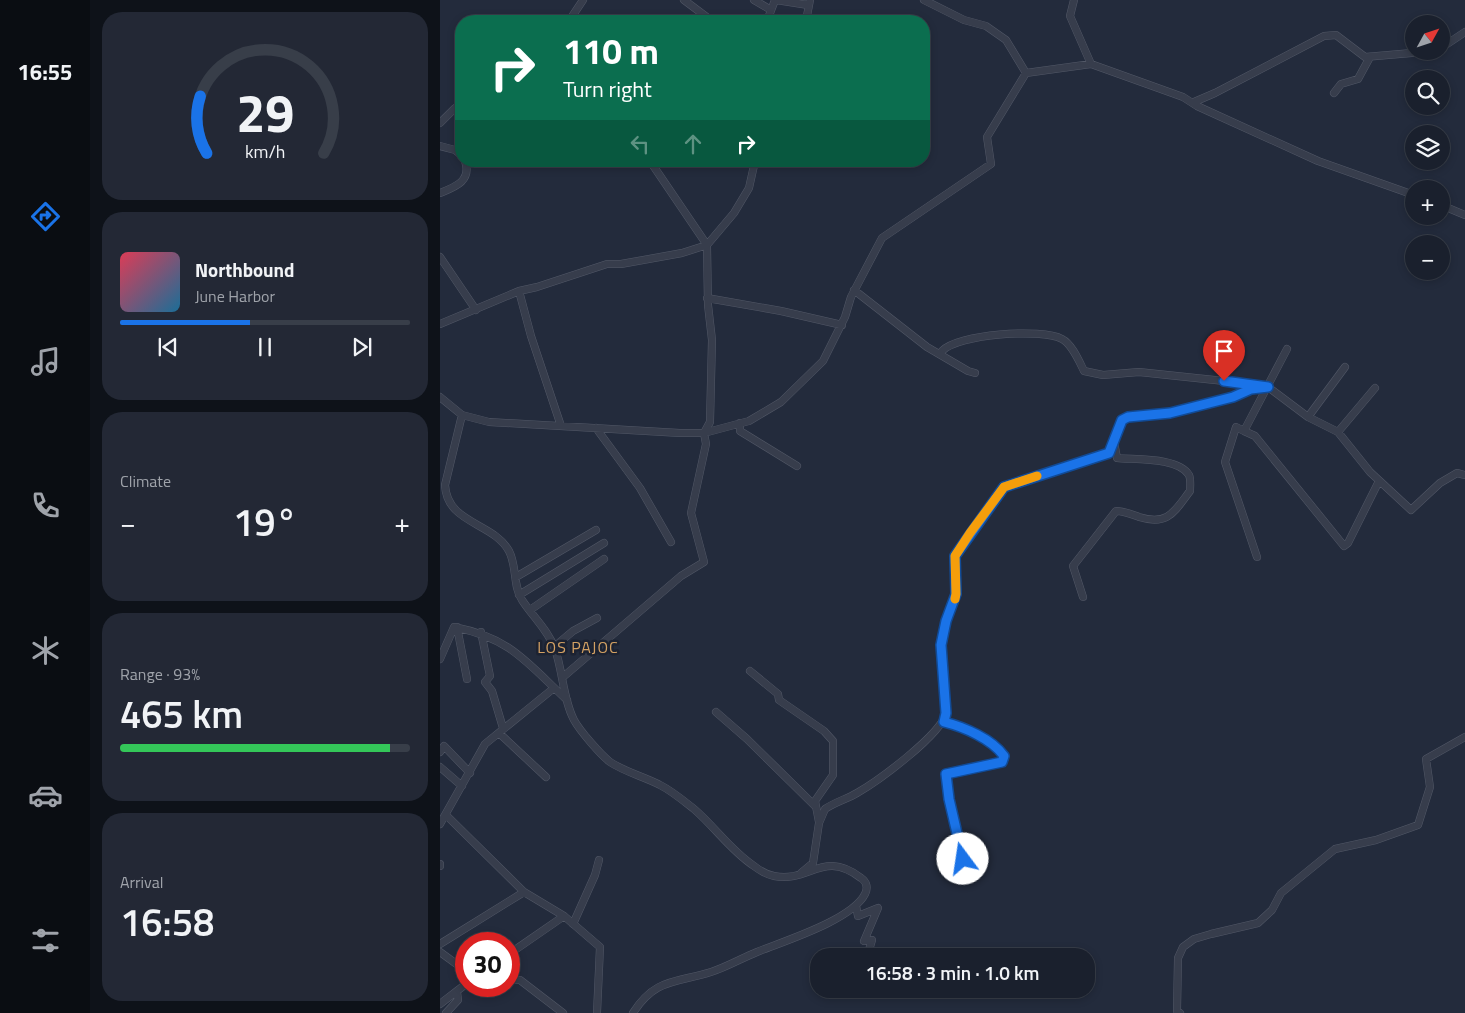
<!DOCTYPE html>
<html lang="en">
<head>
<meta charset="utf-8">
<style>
	:root { --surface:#1a202d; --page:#232835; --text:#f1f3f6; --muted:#9fa3aa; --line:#383e49; --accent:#1a73e8 }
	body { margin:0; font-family:"Titillium Web",sans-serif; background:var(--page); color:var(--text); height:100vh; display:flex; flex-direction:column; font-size:19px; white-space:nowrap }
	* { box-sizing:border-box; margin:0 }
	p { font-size:16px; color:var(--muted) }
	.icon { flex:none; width:28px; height:28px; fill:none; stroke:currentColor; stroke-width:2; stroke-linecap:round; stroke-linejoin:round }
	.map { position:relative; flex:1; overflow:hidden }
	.panel { display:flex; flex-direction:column; gap:12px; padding:12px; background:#0e1219; width:350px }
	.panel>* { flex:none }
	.banner { position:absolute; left:15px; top:15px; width:475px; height:152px; border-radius:20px; box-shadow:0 2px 8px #0003,0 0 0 1px var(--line); background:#0b6e4f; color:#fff; overflow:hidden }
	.needle { width:32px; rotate:50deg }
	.tools { position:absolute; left:965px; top:15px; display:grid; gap:10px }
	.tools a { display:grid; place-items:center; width:45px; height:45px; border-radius:50%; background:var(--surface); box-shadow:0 2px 8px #0003,0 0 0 1px var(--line); font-size:25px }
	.speed { position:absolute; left:15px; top:932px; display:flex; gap:10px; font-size:25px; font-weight:700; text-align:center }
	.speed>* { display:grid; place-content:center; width:65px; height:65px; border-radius:50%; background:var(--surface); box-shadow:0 2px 8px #0003,0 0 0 1px var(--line); line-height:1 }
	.speed .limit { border:8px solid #d22; background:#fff; color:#111 }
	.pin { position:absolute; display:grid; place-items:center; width:42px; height:42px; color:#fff; margin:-51px -21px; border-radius:50% 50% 50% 0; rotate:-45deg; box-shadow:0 0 5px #0007 }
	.pin .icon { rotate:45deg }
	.me { position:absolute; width:55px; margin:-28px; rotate:346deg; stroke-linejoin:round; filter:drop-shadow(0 0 4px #0008) }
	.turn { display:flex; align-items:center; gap:18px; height:105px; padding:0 25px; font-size:22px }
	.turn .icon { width:65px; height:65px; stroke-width:2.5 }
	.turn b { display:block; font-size:35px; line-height:42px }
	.lanes { display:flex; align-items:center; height:48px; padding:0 25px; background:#0003; justify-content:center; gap:25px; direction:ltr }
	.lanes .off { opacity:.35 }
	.big { font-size:38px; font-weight:600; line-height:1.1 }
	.panel .widget { flex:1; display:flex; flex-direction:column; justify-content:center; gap:8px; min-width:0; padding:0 18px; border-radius:20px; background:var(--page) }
	.panel .dial { align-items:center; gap:0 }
	.dial svg { height:130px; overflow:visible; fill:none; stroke:var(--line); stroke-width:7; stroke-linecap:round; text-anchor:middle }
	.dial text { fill:var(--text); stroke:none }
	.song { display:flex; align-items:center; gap:15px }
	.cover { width:60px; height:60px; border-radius:8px; background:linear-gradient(135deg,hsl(350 70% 55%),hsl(200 70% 35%)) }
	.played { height:5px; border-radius:2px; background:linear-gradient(90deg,var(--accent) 45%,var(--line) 45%) }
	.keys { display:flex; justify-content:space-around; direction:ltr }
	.heat { display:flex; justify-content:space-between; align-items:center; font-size:28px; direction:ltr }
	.charge { height:8px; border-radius:4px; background:linear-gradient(90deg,#34c759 93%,var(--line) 0) }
	.trip { position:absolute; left:370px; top:948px; width:285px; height:50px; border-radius:20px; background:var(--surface); box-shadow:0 2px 8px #0003,0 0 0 1px var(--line); font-weight:600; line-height:50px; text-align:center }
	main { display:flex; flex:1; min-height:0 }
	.tabs { display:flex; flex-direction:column; width:90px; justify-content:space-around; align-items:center; background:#0a0d12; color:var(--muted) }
	.tabs .icon { width:35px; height:35px }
	.tabs .selected { color:var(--accent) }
	.tabs b { font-size:22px; color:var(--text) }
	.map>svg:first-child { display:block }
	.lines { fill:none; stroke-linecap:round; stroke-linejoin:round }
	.minor-casing { stroke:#525867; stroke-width:8 }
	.minor { stroke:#373d4c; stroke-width:7 }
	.route-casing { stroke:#114b97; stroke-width:12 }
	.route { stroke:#1a73e8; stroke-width:9 }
	.slow { stroke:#f59e0b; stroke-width:9 }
	.labels { text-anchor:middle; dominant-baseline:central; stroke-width:5; stroke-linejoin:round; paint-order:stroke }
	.quarter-label { font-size:16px; letter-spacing:1px; fill:#d3a163; stroke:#1c2231 }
</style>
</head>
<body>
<main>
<nav class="tabs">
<b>16:55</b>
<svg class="icon selected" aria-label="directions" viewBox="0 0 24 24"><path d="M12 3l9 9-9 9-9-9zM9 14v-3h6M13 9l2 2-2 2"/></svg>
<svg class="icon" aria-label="music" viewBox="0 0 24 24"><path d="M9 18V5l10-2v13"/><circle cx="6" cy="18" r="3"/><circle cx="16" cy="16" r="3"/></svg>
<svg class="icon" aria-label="phone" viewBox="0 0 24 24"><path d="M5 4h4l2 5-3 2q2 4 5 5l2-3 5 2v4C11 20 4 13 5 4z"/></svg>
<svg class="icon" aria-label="climate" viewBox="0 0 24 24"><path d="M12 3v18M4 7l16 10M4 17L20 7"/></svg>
<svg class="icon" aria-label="car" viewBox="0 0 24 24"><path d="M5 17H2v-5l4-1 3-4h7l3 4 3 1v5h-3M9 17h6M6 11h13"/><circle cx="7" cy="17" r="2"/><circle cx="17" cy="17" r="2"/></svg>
<svg class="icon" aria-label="filters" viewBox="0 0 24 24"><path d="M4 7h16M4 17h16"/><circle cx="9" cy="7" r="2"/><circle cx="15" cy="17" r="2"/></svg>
</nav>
<section class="panel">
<div class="widget dial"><svg viewBox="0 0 100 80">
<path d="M14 69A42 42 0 1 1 86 69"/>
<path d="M14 69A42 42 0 0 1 10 34" stroke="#1a73e8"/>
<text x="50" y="56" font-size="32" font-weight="700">29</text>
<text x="50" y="72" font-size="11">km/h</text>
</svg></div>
<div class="widget">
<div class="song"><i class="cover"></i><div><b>Northbound</b><p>June Harbor</p></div></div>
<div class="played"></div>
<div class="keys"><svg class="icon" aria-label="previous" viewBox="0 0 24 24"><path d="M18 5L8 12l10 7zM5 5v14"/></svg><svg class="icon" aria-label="pause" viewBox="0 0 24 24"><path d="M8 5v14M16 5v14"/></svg><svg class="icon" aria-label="next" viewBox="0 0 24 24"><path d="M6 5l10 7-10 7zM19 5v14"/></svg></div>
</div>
<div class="widget"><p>Climate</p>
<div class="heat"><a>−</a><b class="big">19°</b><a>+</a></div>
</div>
<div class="widget"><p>Range · 93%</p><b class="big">465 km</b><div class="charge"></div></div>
<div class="widget"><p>Arrival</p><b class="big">16:58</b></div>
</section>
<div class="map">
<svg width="1025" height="1013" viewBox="0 0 1025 1013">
	<rect width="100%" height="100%" fill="#232b3c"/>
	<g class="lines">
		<g class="minor-casing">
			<path id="minor" d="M244,0L272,21
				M314,0L331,10
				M336,0L368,5
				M484,0L524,20L546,26L566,40L586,73L651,64L743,97L757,106L878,161L974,195
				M634,0L630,16L651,64
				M129,21L143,0
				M327,21L335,0
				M366,21L370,0
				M1001,48L1025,32
				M894,93L901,84L918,79L930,57
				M754,102L775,93L884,36L896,35L925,57L995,51
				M0,123L15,108L21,106
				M0,146L15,150L21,155
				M0,193C15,187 32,181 25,161
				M1001,205L1025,215
				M0,257L36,310
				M414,290L487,347L528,371L535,373
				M79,291L91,336L121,426
				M267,298L341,311L402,325
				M0,324L79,291L97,287L167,264H181L242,253L267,245L210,161
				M502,351C518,334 601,328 622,339C632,344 639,361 644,371L663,375L699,372L822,385L828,387L868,417L898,432L930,472L971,510L1000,483L1017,473L1025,475
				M0,397L22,415L49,422L240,433H264L309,421L341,402L383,361L405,317L411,297L442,238L551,164L547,137L586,73
				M22,415L5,485C7,524 53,522 69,551C77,566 73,587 82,600C93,617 108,630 115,649C123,672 123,699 134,720C140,731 160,754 170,762C185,772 205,777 220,785C232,791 244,801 254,809C275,827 291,851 314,866C319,870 328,875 334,876C370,883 383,849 421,878C427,882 428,888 425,894C412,920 344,941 317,952C302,958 287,967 271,972C236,983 215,978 193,1013
				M868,417L905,367
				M300,423V431L357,466
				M156,428L200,488L231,542
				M804,431L815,436L904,546L908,543L939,481
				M898,432L935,388
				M817,557L785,462L796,427L804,431L847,349
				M76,577L156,530
				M79,595L164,543
				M643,597L633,566L676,511C684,511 691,514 699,517C728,526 734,512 750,491C750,486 751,479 749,475C738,457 695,460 677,458L674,442
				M90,610L164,559
				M17,627L27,679
				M41,632L50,676L45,682L52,691L63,728
				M114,647L133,631L157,618
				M0,659L14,627C71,638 87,663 127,700
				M310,671L338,694L339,700L384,731L393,741V775L375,801L379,822
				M123,677L241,576L264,562L251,513L266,444L264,433L270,422L272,340L268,305L267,245L294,213L309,188L315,161
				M276,712L307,739L375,806
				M504,722C524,727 553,739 564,756L562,762L507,774L509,799L528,878
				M59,733L106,777
				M0,752L4,746L30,773
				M0,767L22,786
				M6,815L84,892L124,916L160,947L157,1013
				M0,824L45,744L114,688
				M0,864V866
				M361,873L373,863L379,823L385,809C395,802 407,799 417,793C438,781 501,735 506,713L501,645L507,621L516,594L515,556L564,487L669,453L682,420L688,417L730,413L793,397L811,389L828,387
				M416,906L418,916L438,908L424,941L432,940L429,950L432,956
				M133,924L155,875L159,860
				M0,944L84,892
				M0,952L26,971
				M69,954L124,916
				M69,979L80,980L123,1013
				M0,1004L26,984
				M6,1013L18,1000L17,992
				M740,1013L737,1011L738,958L743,947L754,939L771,934L818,923L832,910L841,893L895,849L936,840L978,825L990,787L986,759L1025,737"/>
		</g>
		<use href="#minor" class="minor"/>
	</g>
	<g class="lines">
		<g class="route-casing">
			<path id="route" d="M523,859L509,799L506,774L562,762L564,756C552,739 524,727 504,722L506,713L501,645L506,621L516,594L515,556L564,487L669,453L682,420L688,417L730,413L793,397L811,389L828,387L784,381"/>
		</g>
		<use href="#route" class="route"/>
		<path class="slow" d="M515,599L516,594L515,556L530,533L564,487L597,476"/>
	</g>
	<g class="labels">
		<g class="quarter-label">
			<text x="138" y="647">LOS PAJOC</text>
		</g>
	</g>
</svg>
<div class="tools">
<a><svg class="needle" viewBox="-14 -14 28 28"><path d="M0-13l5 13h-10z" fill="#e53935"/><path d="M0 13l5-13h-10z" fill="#9fa3aa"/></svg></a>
<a><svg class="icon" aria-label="search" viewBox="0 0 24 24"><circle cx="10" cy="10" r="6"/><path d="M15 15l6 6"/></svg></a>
<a><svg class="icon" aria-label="layers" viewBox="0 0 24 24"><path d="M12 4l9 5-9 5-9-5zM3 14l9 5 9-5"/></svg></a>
<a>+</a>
<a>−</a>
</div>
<div class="speed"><div class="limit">30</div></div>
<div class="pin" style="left:784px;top:381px;background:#d93025"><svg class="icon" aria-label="arrive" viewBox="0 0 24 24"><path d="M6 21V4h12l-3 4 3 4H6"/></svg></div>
<svg class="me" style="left:523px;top:859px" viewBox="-20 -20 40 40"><circle r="19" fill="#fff"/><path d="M0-13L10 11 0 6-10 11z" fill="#1a73e8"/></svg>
<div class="trip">16:58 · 3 min · 1.0 km</div>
<div class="banner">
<div class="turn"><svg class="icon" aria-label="right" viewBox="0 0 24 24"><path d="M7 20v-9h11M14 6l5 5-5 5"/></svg><div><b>110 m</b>Turn right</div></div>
<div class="lanes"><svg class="icon off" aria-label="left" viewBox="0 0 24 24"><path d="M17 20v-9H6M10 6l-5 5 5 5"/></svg><svg class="icon off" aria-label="ahead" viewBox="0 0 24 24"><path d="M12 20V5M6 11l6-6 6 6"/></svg><svg class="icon" aria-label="right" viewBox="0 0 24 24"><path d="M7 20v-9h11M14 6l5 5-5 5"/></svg></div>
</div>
</div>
</main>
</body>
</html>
